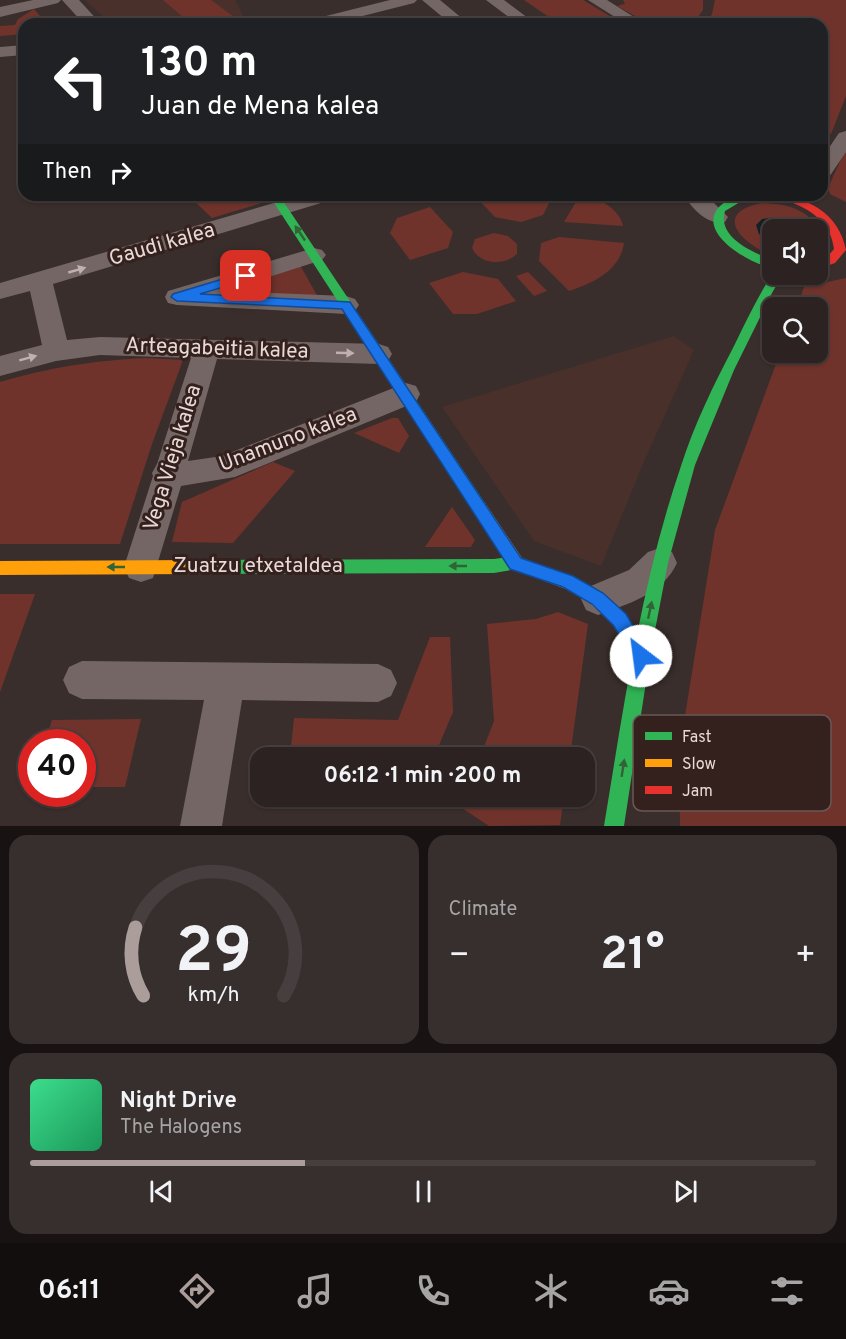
<!DOCTYPE html>
<html lang="en">
<head>
<meta charset="utf-8">
<style>
	:root { --surface:#2b2221; --page:#372f2e; --text:#f1f3f6; --muted:#a6a4a5; --line:#473f3f; --accent:#aa9d9a }
	body { margin:0; font-family:Overpass,sans-serif; background:var(--page); color:var(--text); height:100vh; display:flex; flex-direction:column; font-size:22px; white-space:nowrap }
	* { box-sizing:border-box; margin:0 }
	p { font-size:20px; color:var(--muted) }
	.icon { flex:none; width:33px; height:33px; fill:none; stroke:currentColor; stroke-width:2; stroke-linecap:round; stroke-linejoin:round }
	.map { position:relative; height:826px; overflow:hidden }
	.side { display:flex; flex-direction:column; gap:9px; padding:9px; background:#181312; flex:1 }
	.side>* { flex:none }
	.guide { position:absolute; left:18px; top:18px; width:810px; height:183px; border-radius:18px; box-shadow:0 2px 4px #0004,0 0 0 2px var(--line); background:#202124; color:#fff; overflow:hidden }
	.buttons { position:absolute; left:762px; top:219px; display:grid; gap:12px }
	.buttons a { display:grid; place-items:center; width:66px; height:66px; border-radius:12px; background:var(--surface); box-shadow:0 2px 4px #0004,0 0 0 2px var(--line); font-size:30px }
	.speed { position:absolute; left:18px; top:729px; display:flex; gap:12px; font-size:30px; font-weight:700; text-align:center }
	.speed>* { display:grid; place-content:center; width:78px; height:78px; border-radius:50%; background:var(--surface); box-shadow:0 2px 4px #0004,0 0 0 2px var(--line); line-height:1 }
	.speed .limit { border:9px solid #d22; background:#fff; color:#111 }
	.pin { position:absolute; display:grid; place-items:center; width:51px; height:51px; color:#fff; margin:-26px; border-radius:12px; box-shadow:0 3px 9px #0006 }
	.me { position:absolute; width:66px; margin:-33px; rotate:330deg; stroke-linejoin:round; filter:drop-shadow(0 0 4px #0008) }
	.turn { display:flex; align-items:center; gap:21px; height:126px; padding:0 24px; font-size:27px }
	.turn .icon { width:78px; height:78px; stroke-width:2.5 }
	.turn b { display:block; font-size:42px; line-height:51px }
	.then { display:flex; align-items:center; height:57px; padding:0 24px; background:#0003; gap:12px; font-size:22px }
	.big { font-size:45px; font-weight:700; line-height:1.1 }
	.side .tile { flex:1; display:flex; flex-direction:column; justify-content:center; gap:9px; min-width:0; padding:0 21px; border-radius:18px; background:var(--page) }
	.side .dial { align-items:center; gap:0 }
	.dial svg { height:156px; overflow:visible; fill:none; stroke:var(--line); stroke-width:7; stroke-linecap:round; text-anchor:middle }
	.dial text { fill:var(--text); stroke:none }
	.song { display:flex; align-items:center; gap:18px }
	.cover { width:72px; height:72px; border-radius:9px; background:linear-gradient(135deg,hsl(150 70% 55%),hsl(150 70% 35%)) }
	.played { height:6px; border-radius:3px; background:linear-gradient(90deg,var(--accent) 35%,var(--line) 35%) }
	.keys { display:flex; justify-content:space-around; direction:ltr }
	.heat { display:flex; justify-content:space-between; align-items:center; font-size:33px; direction:ltr }
	.side .tiles { flex:1; display:grid; gap:9px; grid-template-columns:1fr 1fr }
	.tile:last-child { grid-column:span 2 }
	.trip { position:absolute; left:250px; top:747px; width:345px; height:60px; border-radius:18px; background:var(--surface); box-shadow:0 2px 4px #0004,0 0 0 2px var(--line); font-weight:700; line-height:60px; text-align:center }
	.tab-bar { display:flex; height:96px; justify-content:space-around; align-items:center; background:#110e0d; color:var(--muted) }
	.tab-bar .icon { width:42px; height:42px }
	.tab-bar .selected { color:var(--accent) }
	.tab-bar b { font-size:27px; color:var(--text) }
	.map>svg:first-child { display:block }
	.built { fill:#49302b }
	.green { fill:#70332b }
	.water { fill:#132126 }
	.lines { fill:none; stroke-linecap:round; stroke-linejoin:round }
	.street { fill:#746664; fill-rule:evenodd }
	.fast { fill:#30b455; fill-rule:evenodd }
	.slow { fill:#ff9f0a; fill-rule:evenodd }
	.jam { fill:#e5322d; fill-rule:evenodd }
	.oneway { fill:#326336 }
	.oneway2 { fill:#bfb1ae }
	.route { fill:#1a73e8; stroke:#114b97; stroke-width:1.5 }
	.labels { text-anchor:middle; dominant-baseline:central; stroke-width:6; stroke-linejoin:round; paint-order:stroke }
	.street-label { font-size:21px; fill:#e7d9d6; stroke:#34201d }
	.key { fill:#34201d; stroke:#6a5854; stroke-width:1.5 }
	.key-label { font-size:16px; fill:#e7d9d6 }
</style>
</head>
<body>
<div class="map">
<svg width="846" height="826" viewBox="0 0 846 826">
	<rect width="100%" height="100%" fill="#392e2c"/>
	<path class="built" d="M85,0H235L247,24H111Z
		M674,336L694,350L646,457L601,566L534,541L442,407Z"/>
	<path class="green" d="M163,0H211L234,17L213,24H191Z
		M524,0H583L623,24H559Z
		M623,0H703V10L693,24H649L617,6L625,4Z
		M715,0H846V96L831,134L822,130V24H706L712,14Z
		M34,9L47,24H24V34L0,36V26L15,25L18,19Z
		M846,148V202L830,194L828,188Z
		M188,195H261L265,202L212,218Z
		M474,195H553L543,215L521,222L495,217Z
		M580,195C596,195 620,209 623,226L564,222Z
		M762,203C793,204 808,211 826,236L825,245L818,252V230H772V255C742,244 711,213 762,203Z
		M430,207L453,232L448,248L410,260L390,233L397,218Z
		M494,233L508,236L517,244V254C504,266 480,265 472,248L475,239Z
		M559,237L624,243C620,271 593,283 569,291L539,261L541,243Z
		M300,265L318,297L212,292Z
		M463,272L498,279L516,301L477,314H453L429,283Z
		M528,272L547,291L534,296L516,276Z
		M846,278V826H680L679,753L715,530L780,353L818,352V308L797,307L804,287Z
		M145,358L183,360L152,444L120,544H0V382C52,367 91,361 145,358Z
		M392,418H398L409,436L399,453L354,433Z
		M273,462L295,471L233,543L172,542L182,502Z
		M452,507L475,540L471,547H425Z
		M0,594H35L0,692Z
		M558,612L588,624L570,757H480L494,721L487,624L536,619Z
		M430,637H450L453,712L434,757H290L294,718L398,720Z
		M141,719L125,787H83L82,742H45L52,720Z
		M466,797H564L560,825L489,826L462,808Z"/>
	<path class="water" d="M775,217L790,220L801,229L772,230L771,242L759,234L756,225L762,219Z"/>
	<g class="lines">
		<path class="street" d="M33,0H61L58,3L0,17V7Z
			M62,0H79L101,24H84Z
			M390,0H417L414,3L331,24H304L306,21Z
			M422,0H440L469,24H451Z
			M486,0H504L536,24H518Z
			M588,0H607L645,24H626Z
			M24,45V55L0,57V47Z
			M846,131V152L829,177L822,179V158L839,133Z
			M301,195H334L331,200L53,284L67,340L100,337L379,344L388,347L392,354L388,361L379,364L217,359L188,461L222,456L406,383L416,386L420,394L416,402L235,477L181,486L153,578L141,582L129,578L124,567L153,476L152,473L157,464L191,358L100,355L56,361L0,376V356L42,345L30,291L0,299V283Z
			M683,195H706L728,217L725,222C708,226 693,209 683,195Z
			M314,248L322,250L326,255L322,260L225,291L346,296L355,299L359,305L355,311L346,314L177,305L168,303L165,297L168,291Z
			M660,548L672,552L677,563C663,594 628,604 598,615L586,610L581,599L586,588L629,570L648,552Z
			M82,661L378,664L391,670L397,683L391,696L378,702L242,700L222,826H180L204,700L82,699L69,693L63,680L69,667Z"/>
		<path class="fast" d="M269,195H279L485,503L487,508L485,513L480,514L475,513Z
			M738,195H752L725,211C717,238 753,252 772,260V268C738,260 680,219 738,195Z
			M772,274H783L772,293L734,370L695,465L668,563L650,656L624,826H604C624,705 641,583 681,466C694,425 714,384 734,346C746,321 758,297 772,274Z
			M516,556L522,558L524,563L522,568L494,573L198,574L192,572L190,567L192,562L198,560L494,559Z"/>
		<path class="slow" d="M480,502L485,503L522,558L578,579L603,594L625,613L647,650L650,656L647,662L641,664L635,662L613,625L591,604L566,589L510,568L473,508L475,503Z
			M198,560L204,562L206,567L204,572L198,574L0,575V561Z"/>
		<path class="jam" d="M771,195C806,195 839,213 846,250L835,263L818,269V261L827,257L834,249C831,225 815,212 793,203C785,200 777,199 771,195Z"/>
	</g>
	<defs><path id="oneway-solid" d="M-6-.8H1V-3.2L6.5 0L1 3.2V.8H-6Z" transform="scale(1.5)"/></defs>
	<g class="oneway">
		<use href="#oneway-solid" transform="translate(300 233) rotate(-124)"/>
		<use href="#oneway-solid" transform="translate(458 566) rotate(-180)"/>
		<use href="#oneway-solid" transform="translate(116 567) rotate(180)"/>
		<use href="#oneway-solid" transform="translate(650 610) rotate(-78)"/>
		<use href="#oneway-solid" transform="translate(623 768) rotate(-81)"/>
	</g>
	<g class="oneway2">
		<use href="#oneway-solid" transform="translate(77 270) rotate(-16)"/>
		<use href="#oneway-solid" transform="translate(345 353) rotate(2)"/>
		<use href="#oneway-solid" transform="translate(28 358) rotate(-15)"/>
	</g>
	<path class="route" d="M246,272L250,273V279L200,294L350,302L521,558L573,576L603,593L626,614L647,650L649,656L647,662L641,665L635,662L614,626L592,604L563,587L510,569L342,309L177,301L171,297L173,294Z"/>
	<g class="labels">
		<g class="street-label">
			<text transform="translate(162 245) rotate(-16)">Gaudi kalea</text>
			<text transform="translate(217 349) rotate(2)">Arteagabeitia kalea</text>
			<text transform="translate(288 440) rotate(-21)">Unamuno kalea</text>
			<text transform="translate(173 458) rotate(-73)">Vega Vieja kalea</text>
			<text x="258" y="566">Zuatzu etxetaldea</text>
		</g>
	</g>
	<rect x="633" y="715" width="198" height="96" rx="9" class="key"/>
	<rect x="645" y="732" width="27" height="8" fill="#30b455"/>
	<rect x="645" y="759" width="27" height="8" fill="#ff9f0a"/>
	<rect x="645" y="786" width="27" height="8" fill="#e5322d"/>
	<g class="key-label">
		<text x="682" y="742">Fast</text>
		<text x="682" y="769">Slow</text>
		<text x="682" y="796">Jam</text>
	</g>
</svg>
<div class="buttons">
<a><svg class="icon" aria-label="sound" viewBox="0 0 24 24"><path d="M4 9h4l5-4v14l-5-4H4zM17 9q2 3 0 6"/></svg></a>
<a><svg class="icon" aria-label="search" viewBox="0 0 24 24"><circle cx="10" cy="10" r="6"/><path d="M15 15l6 6"/></svg></a>
</div>
<div class="speed"><div class="limit">40</div></div>
<div class="pin" style="left:246px;top:276px;background:#d93025"><svg class="icon" aria-label="arrive" viewBox="0 0 24 24"><path d="M6 21V4h12l-3 4 3 4H6"/></svg></div>
<svg class="me" style="left:641px;top:656px" viewBox="-20 -20 40 40"><circle r="19" fill="#fff"/><path d="M0-13L10 11 0 6-10 11z" fill="#1a73e8"/></svg>
<div class="trip">06:12 · 1 min · 200 m</div>
<div class="guide">
<div class="turn"><svg class="icon" aria-label="left" viewBox="0 0 24 24"><path d="M17 20v-9H6M10 6l-5 5 5 5"/></svg><div><b>130 m</b>Juan de Mena kalea</div></div>
<div class="then">Then<svg class="icon" aria-label="right" viewBox="0 0 24 24"><path d="M7 20v-9h11M14 6l5 5-5 5"/></svg></div>
</div>
</div>
<section class="side">
<div class="tiles">
<div class="tile dial"><svg viewBox="0 0 100 80">
<path d="M14 69A42 42 0 1 1 86 69"/>
<path d="M14 69A42 42 0 0 1 10 34" stroke="#aa9d9a"/>
<text x="50" y="56" font-size="32" font-weight="700">29</text>
<text x="50" y="72" font-size="11">km/h</text>
</svg></div>
<div class="tile"><p>Climate</p>
<div class="heat"><a>−</a><b class="big">21°</b><a>+</a></div>
</div>
<div class="tile">
<div class="song"><i class="cover"></i><div><b>Night Drive</b><p>The Halogens</p></div></div>
<div class="played"></div>
<div class="keys"><svg class="icon" aria-label="previous" viewBox="0 0 24 24"><path d="M18 5L8 12l10 7zM5 5v14"/></svg><svg class="icon" aria-label="pause" viewBox="0 0 24 24"><path d="M8 5v14M16 5v14"/></svg><svg class="icon" aria-label="next" viewBox="0 0 24 24"><path d="M6 5l10 7-10 7zM19 5v14"/></svg></div>
</div>
</div>
</section>
<nav class="tab-bar">
<b>06:11</b>
<svg class="icon selected" aria-label="directions" viewBox="0 0 24 24"><path d="M12 3l9 9-9 9-9-9zM9 14v-3h6M13 9l2 2-2 2"/></svg>
<svg class="icon" aria-label="music" viewBox="0 0 24 24"><path d="M9 18V5l10-2v13"/><circle cx="6" cy="18" r="3"/><circle cx="16" cy="16" r="3"/></svg>
<svg class="icon" aria-label="phone" viewBox="0 0 24 24"><path d="M5 4h4l2 5-3 2q2 4 5 5l2-3 5 2v4C11 20 4 13 5 4z"/></svg>
<svg class="icon" aria-label="climate" viewBox="0 0 24 24"><path d="M12 3v18M4 7l16 10M4 17L20 7"/></svg>
<svg class="icon" aria-label="car" viewBox="0 0 24 24"><path d="M5 17H2v-5l4-1 3-4h7l3 4 3 1v5h-3M9 17h6M6 11h13"/><circle cx="7" cy="17" r="2"/><circle cx="17" cy="17" r="2"/></svg>
<svg class="icon" aria-label="filters" viewBox="0 0 24 24"><path d="M4 7h16M4 17h16"/><circle cx="9" cy="7" r="2"/><circle cx="15" cy="17" r="2"/></svg>
</nav>
</body>
</html>
